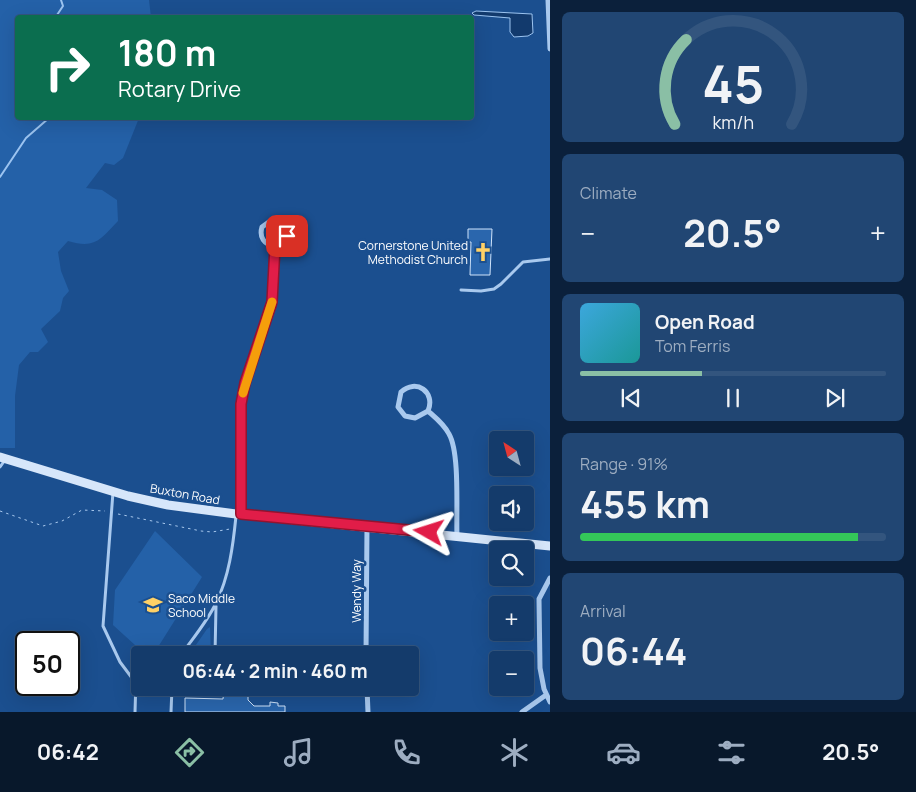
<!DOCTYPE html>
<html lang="en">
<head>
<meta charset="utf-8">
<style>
	:root { --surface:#143b6b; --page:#214673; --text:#f1f3f6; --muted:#9dadc1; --line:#33557e; --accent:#8abfa5 }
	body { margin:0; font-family:Manrope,sans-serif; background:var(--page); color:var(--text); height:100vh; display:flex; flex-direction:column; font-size:19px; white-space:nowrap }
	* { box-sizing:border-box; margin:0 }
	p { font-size:16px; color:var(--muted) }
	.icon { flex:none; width:28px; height:28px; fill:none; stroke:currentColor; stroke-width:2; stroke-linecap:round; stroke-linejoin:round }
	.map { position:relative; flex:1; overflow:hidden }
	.drawer { display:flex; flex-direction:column; gap:12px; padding:12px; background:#0b203b; width:366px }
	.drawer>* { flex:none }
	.hud { position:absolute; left:15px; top:15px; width:459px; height:105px; border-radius:5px; box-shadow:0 5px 20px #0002,0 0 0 1px var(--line); background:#0b6e4f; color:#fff; overflow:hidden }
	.needle { width:32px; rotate:324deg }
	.controls { position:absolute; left:489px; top:431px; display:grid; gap:10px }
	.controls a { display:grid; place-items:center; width:45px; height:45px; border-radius:5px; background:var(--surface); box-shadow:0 5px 20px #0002,0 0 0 1px var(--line); font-size:25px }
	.speed { position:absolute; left:15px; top:631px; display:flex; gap:10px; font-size:25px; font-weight:700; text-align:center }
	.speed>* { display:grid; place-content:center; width:65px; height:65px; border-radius:50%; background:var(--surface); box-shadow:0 5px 20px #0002,0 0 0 1px var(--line); line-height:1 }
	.speed .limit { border:2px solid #111; border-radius:8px; background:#fff; color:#111 }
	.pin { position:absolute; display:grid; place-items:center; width:42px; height:42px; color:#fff; margin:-21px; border-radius:10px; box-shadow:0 2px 8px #0006 }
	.me { position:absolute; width:55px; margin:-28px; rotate:276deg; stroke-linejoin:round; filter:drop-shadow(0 0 4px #0008) }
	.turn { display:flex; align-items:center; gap:18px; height:105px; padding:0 20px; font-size:22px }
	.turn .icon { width:65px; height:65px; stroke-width:2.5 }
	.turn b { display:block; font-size:35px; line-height:42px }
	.big { font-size:38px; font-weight:700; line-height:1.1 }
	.drawer .widget { flex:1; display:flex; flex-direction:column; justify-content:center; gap:8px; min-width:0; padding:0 18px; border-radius:8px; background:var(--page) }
	.drawer .dial { align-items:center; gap:0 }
	.dial svg { height:130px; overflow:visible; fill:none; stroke:var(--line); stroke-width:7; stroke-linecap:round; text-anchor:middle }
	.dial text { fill:var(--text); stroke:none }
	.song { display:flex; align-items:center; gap:15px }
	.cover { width:60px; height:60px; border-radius:8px; background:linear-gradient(135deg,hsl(200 70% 55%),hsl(180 70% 35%)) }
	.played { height:5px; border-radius:2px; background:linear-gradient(90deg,var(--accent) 40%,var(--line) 40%) }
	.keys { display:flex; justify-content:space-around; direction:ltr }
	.heat { display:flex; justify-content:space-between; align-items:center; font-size:28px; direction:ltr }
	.charge { height:8px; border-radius:4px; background:linear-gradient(90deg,#34c759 91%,var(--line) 0) }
	.trip { position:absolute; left:131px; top:646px; width:288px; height:50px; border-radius:5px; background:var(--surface); box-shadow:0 5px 20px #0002,0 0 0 1px var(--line); font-weight:700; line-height:50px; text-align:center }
	.tabs { display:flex; height:80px; justify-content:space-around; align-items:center; background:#08182b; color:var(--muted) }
	.tabs .icon { width:35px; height:35px }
	.tabs .on { color:var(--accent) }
	.tabs b { font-size:22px; color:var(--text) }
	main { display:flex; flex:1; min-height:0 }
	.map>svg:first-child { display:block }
	.green { fill:#2461a8 }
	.water { fill:#123a6d; stroke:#9cc4f0 }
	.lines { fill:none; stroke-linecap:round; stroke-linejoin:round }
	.stream { stroke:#9cc4f0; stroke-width:2 }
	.building { fill:#2a66ad; stroke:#cfe3fa }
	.path { stroke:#a9c9ee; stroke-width:1; stroke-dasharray:2.5 4; stroke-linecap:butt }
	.lane { stroke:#a9c9ee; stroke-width:3 }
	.street { stroke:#a9c9ee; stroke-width:5 }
	.secondary { stroke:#d6e6fa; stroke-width:9 }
	.route-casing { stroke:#92132f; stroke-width:12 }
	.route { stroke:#e11d48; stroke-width:9 }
	.slow { stroke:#f59e0b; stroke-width:9 }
	.labels { text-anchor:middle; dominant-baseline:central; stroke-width:5; stroke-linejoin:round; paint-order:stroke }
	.poi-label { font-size:12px; fill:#fff; stroke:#1b4f8f; text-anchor:end }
	.street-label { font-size:12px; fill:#fff; stroke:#1b4f8f }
</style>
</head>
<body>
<main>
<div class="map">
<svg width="550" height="712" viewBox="0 0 550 712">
	<rect width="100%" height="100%" fill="#1b4f8f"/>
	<path class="green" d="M0,0H149L151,17L18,18V118H139L123,158L114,165L105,163L86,188L102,190L117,200L118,221C100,240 95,249 68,241L58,252L61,271L69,291L63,298L60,311L41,329L48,342L38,352H30L19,365L15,396V448H0Z
		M155,531L202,577L153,655H146L113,625L115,590Z
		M210,627L211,655H189L207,629Z"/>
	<path class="water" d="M476,11L532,14L533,33L528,36L514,37L510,32V18L474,15L472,13Z"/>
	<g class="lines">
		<path class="stream" d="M55,18L63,6L61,0
			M0,177L26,138L49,118"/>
	</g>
	<path class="building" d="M468,229H492L490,275H470L471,242H468Z
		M224,688H248V700L254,706H270V702L278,703V706H285V712H185V698L223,699Z"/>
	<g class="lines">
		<path class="path" d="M0,511L43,526L62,521L82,510L105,511
			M118,514L201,531L212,532L230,529"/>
		<path class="lane" d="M461,290L481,291L494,289L501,284L523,262L550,259
			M0,467L5,460
			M113,492L103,626L120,662L132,678L140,681
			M181,655C193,638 207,622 216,603C229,577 233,546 236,516
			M215,655L216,606
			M135,712L136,680
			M171,712L172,688"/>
		<path class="street" d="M548,0L550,49
			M428,411L415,418L405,416L398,407L401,392C416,378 436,392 428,411C436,418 444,424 449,434C460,453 456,511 457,536
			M241,514V403L245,383L274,296L275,246L283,243L287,236L285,224L273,219L262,227C259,237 264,245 275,246
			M550,578L539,599L540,668L544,689L550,702
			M366,655L367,526
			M367,688L368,712
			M522,712L546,695"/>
		<path class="secondary" d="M0,457L128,496L168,505L236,514L550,546"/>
	</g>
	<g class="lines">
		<g class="route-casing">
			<path id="route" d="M287,236L283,243L275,246L272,302L245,383L241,404V514L429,532"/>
		</g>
		<use href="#route" class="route"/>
		<path class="slow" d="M243,393L272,302"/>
	</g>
	<defs>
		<g id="church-bare" transform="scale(1.5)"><path d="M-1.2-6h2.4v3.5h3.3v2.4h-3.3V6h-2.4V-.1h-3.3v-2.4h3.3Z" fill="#ffd166" stroke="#1b4f8f" stroke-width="2.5" paint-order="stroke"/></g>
		<g id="school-bare" transform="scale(1.5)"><path d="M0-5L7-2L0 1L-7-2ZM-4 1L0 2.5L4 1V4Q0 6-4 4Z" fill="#ffd166" stroke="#1b4f8f" stroke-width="2.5" paint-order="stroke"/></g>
	</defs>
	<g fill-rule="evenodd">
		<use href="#church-bare" x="483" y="252"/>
		<use href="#school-bare" x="153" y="605"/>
	</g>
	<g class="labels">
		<g class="poi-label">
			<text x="468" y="245">Cornerstone United<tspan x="468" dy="14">Methodist Church</tspan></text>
			<text x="168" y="598" text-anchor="start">Saco Middle<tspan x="168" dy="14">School</tspan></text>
		</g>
		<g class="street-label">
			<text transform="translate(185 494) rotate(10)">Buxton Road</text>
			<text transform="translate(356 591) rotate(-90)">Wendy Way</text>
		</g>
	</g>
</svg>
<div class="controls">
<a><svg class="needle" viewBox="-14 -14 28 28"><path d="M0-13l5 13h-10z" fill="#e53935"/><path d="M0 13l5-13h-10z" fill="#9dadc1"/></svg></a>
<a><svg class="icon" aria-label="sound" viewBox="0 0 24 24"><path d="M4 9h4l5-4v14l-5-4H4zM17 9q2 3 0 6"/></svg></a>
<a><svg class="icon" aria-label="search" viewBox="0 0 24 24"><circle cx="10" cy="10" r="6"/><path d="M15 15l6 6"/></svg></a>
<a>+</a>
<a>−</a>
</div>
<div class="speed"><div class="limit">50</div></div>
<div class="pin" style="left:287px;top:236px;background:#d93025"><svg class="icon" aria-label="arrive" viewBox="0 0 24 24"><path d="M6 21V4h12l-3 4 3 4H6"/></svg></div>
<svg class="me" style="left:429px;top:532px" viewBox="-20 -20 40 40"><path d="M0-17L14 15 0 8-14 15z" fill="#e11d48" stroke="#fff" stroke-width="4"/></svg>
<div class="trip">06:44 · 2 min · 460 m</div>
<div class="hud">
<div class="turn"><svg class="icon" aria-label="right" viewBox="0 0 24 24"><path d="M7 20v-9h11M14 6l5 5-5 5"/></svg><div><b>180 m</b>Rotary Drive</div></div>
</div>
</div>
<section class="drawer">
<div class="widget dial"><svg viewBox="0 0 100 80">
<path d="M14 69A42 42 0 1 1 86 69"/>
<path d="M14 69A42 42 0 0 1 21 17" stroke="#8abfa5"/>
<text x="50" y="56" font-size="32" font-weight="700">45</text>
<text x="50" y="72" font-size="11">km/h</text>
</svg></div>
<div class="widget"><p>Climate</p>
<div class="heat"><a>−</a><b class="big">20.5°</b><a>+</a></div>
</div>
<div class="widget">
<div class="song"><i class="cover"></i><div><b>Open Road</b><p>Tom Ferris</p></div></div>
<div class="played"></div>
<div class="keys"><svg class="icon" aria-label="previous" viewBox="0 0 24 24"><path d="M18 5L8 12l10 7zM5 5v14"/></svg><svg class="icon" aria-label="pause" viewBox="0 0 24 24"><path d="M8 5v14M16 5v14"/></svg><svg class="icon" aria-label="next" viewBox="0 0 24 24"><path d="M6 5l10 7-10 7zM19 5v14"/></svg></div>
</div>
<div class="widget"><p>Range · 91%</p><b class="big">455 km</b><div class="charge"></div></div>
<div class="widget"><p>Arrival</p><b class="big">06:44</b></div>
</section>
</main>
<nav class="tabs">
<b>06:42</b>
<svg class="icon on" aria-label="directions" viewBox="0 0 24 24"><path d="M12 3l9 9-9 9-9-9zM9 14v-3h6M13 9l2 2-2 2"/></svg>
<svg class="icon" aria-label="music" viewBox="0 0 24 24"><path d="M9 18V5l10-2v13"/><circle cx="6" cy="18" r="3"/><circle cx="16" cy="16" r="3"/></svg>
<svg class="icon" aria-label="phone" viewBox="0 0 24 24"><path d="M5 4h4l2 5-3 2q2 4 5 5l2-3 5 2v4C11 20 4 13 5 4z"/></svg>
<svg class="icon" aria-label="climate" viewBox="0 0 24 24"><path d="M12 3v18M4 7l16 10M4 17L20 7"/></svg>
<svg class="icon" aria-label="car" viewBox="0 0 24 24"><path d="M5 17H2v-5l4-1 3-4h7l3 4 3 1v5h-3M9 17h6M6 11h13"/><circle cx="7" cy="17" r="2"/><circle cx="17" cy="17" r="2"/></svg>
<svg class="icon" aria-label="filters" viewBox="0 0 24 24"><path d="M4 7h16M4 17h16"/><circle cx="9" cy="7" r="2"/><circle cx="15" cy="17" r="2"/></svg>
<b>20.5°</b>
</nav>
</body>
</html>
